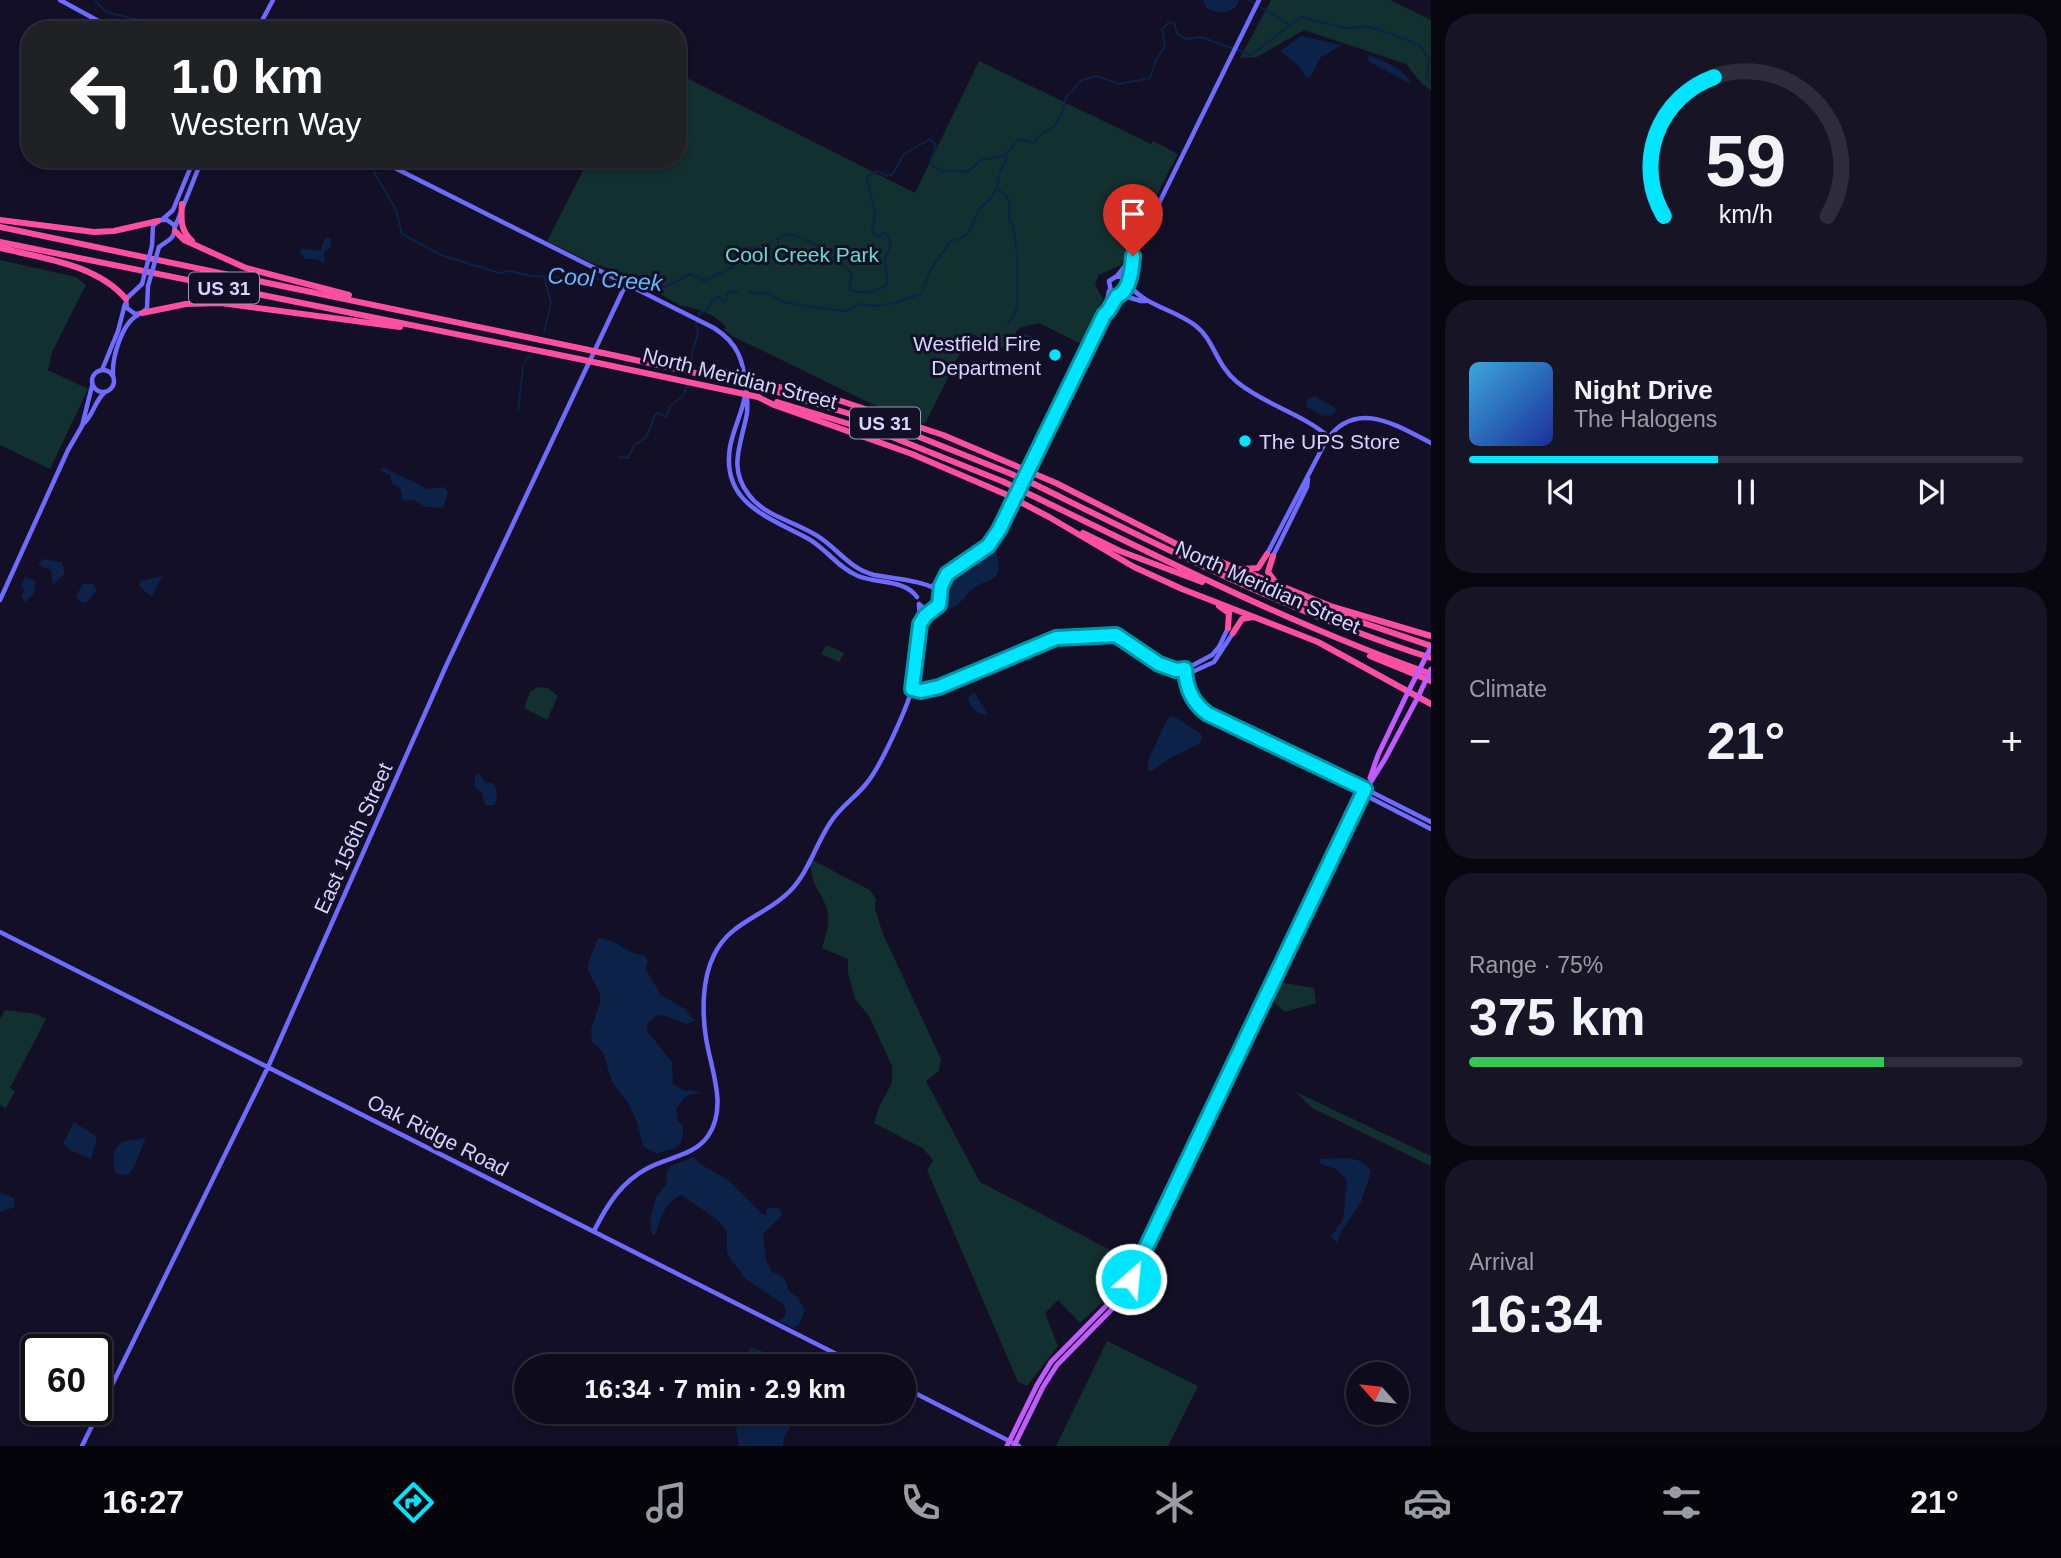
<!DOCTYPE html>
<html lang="en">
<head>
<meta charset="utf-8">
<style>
	:root { --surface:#0e0b1c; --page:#171425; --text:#f1f3f6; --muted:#9b9ba3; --line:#2e2b3b; --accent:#00e5ff }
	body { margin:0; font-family:Arial,sans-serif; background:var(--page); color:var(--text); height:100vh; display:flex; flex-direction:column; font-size:26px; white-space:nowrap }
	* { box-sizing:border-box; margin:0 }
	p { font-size:23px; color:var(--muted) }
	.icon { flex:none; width:38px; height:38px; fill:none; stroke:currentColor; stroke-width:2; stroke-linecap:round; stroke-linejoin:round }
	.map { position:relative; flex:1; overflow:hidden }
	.drawer { display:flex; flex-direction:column; gap:14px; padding:14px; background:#08060f; width:630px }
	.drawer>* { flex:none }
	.banner { position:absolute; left:21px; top:21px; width:665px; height:147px; border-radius:28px; box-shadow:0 4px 10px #0003,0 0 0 2px var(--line); background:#202124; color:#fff; overflow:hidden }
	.needle { width:46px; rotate:297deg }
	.tools { position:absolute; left:1346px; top:1362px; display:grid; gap:14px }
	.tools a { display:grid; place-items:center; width:63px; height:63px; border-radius:50%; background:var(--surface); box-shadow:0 4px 10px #0003,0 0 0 2px var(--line); font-size:35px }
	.speed { position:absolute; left:21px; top:1334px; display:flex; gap:14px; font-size:35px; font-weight:700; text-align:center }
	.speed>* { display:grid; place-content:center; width:91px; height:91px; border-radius:50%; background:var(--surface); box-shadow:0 4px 10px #0003,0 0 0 2px var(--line); line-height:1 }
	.speed .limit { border:4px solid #111; border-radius:10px; background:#fff; color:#111 }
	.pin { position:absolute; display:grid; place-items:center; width:60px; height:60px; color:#fff; margin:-72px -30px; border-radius:50% 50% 50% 0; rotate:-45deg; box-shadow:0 0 7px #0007 }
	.pin .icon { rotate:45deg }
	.me { position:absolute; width:77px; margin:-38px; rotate:27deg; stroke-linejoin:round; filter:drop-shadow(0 0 5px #0008) }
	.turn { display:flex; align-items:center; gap:24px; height:147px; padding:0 35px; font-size:32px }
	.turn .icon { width:91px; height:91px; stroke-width:2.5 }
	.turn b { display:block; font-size:49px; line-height:60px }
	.big { font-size:52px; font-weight:700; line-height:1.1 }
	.drawer .widget { flex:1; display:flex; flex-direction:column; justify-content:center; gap:10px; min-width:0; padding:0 24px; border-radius:28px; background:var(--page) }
	.drawer .dial { align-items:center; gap:0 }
	.dial svg { height:182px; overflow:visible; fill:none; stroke:var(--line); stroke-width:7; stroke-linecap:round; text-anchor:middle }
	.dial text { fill:var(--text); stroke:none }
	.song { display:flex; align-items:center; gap:21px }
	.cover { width:84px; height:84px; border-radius:10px; background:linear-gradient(135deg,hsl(200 70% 55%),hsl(230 70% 35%)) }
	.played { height:7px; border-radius:4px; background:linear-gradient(90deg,var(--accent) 45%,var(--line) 45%) }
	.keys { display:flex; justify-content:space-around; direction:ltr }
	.heat { display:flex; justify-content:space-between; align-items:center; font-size:38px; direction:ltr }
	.charge { height:10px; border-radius:5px; background:linear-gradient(90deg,#34c759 75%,var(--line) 0) }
	.trip { position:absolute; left:514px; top:1354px; width:402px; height:70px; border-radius:35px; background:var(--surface); box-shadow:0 4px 10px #0003,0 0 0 2px var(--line); font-weight:700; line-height:70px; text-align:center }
	.tabs { display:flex; height:112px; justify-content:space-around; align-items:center; background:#06040b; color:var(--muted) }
	.tabs .icon { width:49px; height:49px }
	.tabs .current { color:var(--accent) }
	.tabs b { font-size:32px; color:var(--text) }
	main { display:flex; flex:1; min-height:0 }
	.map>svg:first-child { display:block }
	.green { fill:#12302f }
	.water { fill:#0c2248 }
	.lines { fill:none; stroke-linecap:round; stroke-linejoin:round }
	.stream { stroke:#0c2248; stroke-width:2 }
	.secondary { stroke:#6f6bff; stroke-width:4.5 }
	.primary { stroke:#c25bff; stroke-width:5 }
	.highway { stroke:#ff4fa3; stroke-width:6 }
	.secondary-bridge { stroke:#6f6bff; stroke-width:4.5 }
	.primary-bridge { stroke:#c25bff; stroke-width:5 }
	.highway-bridge { stroke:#ff4fa3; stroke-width:6 }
	.route-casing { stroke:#0095a6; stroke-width:18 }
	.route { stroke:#00e5ff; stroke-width:12 }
	.poi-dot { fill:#00e5ff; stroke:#130f26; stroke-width:2.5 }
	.labels { text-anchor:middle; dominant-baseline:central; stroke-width:6; stroke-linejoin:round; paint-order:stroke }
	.shield { fill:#130f26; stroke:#9e99be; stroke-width:2 }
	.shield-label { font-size:19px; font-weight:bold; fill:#d9d4ff }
	.park-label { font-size:21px; fill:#5fe0c0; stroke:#130f26 }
	.poi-label { font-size:21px; fill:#d9d4ff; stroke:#130f26; text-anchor:end }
	.street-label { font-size:21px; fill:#d9d4ff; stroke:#130f26 }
	.water-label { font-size:23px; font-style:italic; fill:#62b6ff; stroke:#130f26 }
</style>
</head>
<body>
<main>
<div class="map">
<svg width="1431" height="1446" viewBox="0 0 1431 1446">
	<rect width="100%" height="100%" fill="#130f26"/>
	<path class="green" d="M1271,0H1390L1431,20V90L1421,83L1406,64L1304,30L1257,57L1240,58Z
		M979,61L1151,144L1153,141L1178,154L1121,265L1099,275L1095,285L1103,299L1081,344L1039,323L1019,328L1005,349L970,333L925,424L882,409L732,336L724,330L726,327C717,315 695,307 681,306L623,273L592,263L547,241L589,159H677V73L915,193Z
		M0,260L76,277L86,285L52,352L48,370L88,389L50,469L0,445Z
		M826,645L844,653L839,662L821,654Z
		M538,687L548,688L558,696L548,718L545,719L524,708L530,692Z
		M812,860L870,890L876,899L875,909L883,934L941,1059L939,1071L926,1081L980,1182L1133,1262L1112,1293L1080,1323L1058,1300L1045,1313L1058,1346L1027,1386L1018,1382L927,1170L933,1161L924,1149L874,1123L879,1107L892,1083V1066L869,1016L855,999L848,973V959L822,948C825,936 831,923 827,910C823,893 812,888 811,868L808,866Z
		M1279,982L1314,988L1316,1003L1285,1012L1271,1000Z
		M5,1010L37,1014L46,1019L10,1088L15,1091L6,1108L0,1105V1019Z
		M1296,1092L1431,1156V1166L1312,1108Z
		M1107,1341L1198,1386L1168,1446H1056Z"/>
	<path class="water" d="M1203,0H1238L1239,2C1233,14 1219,14 1207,9Z
		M1301,36L1342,45L1321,57L1311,76L1306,78L1299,66L1280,51Z
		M1369,55C1385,62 1403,67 1411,84L1368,61Z
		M328,237L331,239V247L324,253L325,264L317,259H305L300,253L301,248L320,251L325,238Z
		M1024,334L1034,337L1042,353L1024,347L1021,339Z
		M1315,396L1337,409L1333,415L1323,416L1307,407V400Z
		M384,468L428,489L444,487L448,492L443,508L426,507L413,500L403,501L400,488L392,484L390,475L379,470Z
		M995,548C997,559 1005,573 989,581C984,583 978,584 974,588C964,595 961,606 949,609L946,605L951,591V581L974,568Z
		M43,559L62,562L65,573L53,585L51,570L38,565Z
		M25,576L36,582L34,594L25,602L21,597L25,589L21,586Z
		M162,576L152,597L139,586L140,581Z
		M83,584H93L97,590L86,603L79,601L76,596Z
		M974,692L988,715C977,715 971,708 968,698Z
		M1173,716L1201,734L1202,738L1199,744L1168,759L1152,771H1147L1149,758L1168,718Z
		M479,773L485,783H493C497,789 499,798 494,805H485L482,793L475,787V776Z
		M598,938C618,939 624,953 643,955L648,961L645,968L661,995L685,1009L691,1017L697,1020L686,1024L663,1015L656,1016L648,1023L647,1031L672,1062L673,1084L686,1091L691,1090L701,1093L686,1096L676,1109L678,1122L683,1125C684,1149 678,1147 657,1154L643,1146L637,1122L628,1103L612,1082L603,1052L592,1042L591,1030L600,1002V994L588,970V964Z
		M74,1122L97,1137L91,1159L70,1150L63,1143Z
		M146,1137L133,1169L128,1175L117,1174C111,1166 112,1147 123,1142C131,1139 138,1141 146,1137Z
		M694,1157L700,1164L727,1179L762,1214L766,1215L767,1209L776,1207L781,1210L782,1215L763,1234L766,1260L772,1272C781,1274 788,1280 788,1290L798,1298L805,1310L799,1325L793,1328L779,1321L785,1316L786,1311L783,1304L746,1279L731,1260L727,1252V1232L720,1222L682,1195C663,1203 662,1217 655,1235H652L650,1222L652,1212L656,1197L666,1185L667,1172L671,1166Z
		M1320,1159C1338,1159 1363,1154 1371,1172L1361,1202L1341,1232L1337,1243L1331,1237L1343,1219L1347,1181L1336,1169L1320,1164Z
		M0,1192L14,1198L15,1207L0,1212Z
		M752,1347L799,1367H758L748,1351Z
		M740,1412H800L784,1437L783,1446H739L736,1430Z"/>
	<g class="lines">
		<path class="stream" d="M95,0L104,10L109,13L186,30
			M1249,0L1254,3
			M1259,6L1290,25
			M372,159L373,170L396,210L402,234L441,255L499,273L510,271L531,276L616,280
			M1000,173L1007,159L1006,155
			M997,188L1007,197L1010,204L1009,218L1013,226L1017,253
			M622,280L647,281L665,287L690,274L704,281L733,267L732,263H726L724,260C730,250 751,244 762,250C764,251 769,256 770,258L778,257V239L785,234C806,235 839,259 852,274L849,289C858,295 878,292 887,284L885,260L891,244L887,234L883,233L877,237L872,232L875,212L867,180L868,176L877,171L887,176L892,175L904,154L930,139L936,145L930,162C941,177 953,168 968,172L980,160L1004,156L1019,139L1035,143L1039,136L1056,125L1063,111L1066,97L1082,80L1096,76L1120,84L1150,78L1156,60L1165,47L1162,29L1169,22L1174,23L1177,33L1185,39L1201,37L1251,55L1301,17L1345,28L1369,27L1395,35L1420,46L1429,59L1427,76L1431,83
			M749,292L770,294L780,301L799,305L846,311L859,304L876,306L893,303L921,294L930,270L951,241L965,236L969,231L980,208L990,199L997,187L999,176
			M1008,325L1017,308V257
			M544,332L551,303L544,276
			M525,363L527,358L531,357
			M690,370L692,353L698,334L696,324L699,313L708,309L714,298L719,297L725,302L728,292L739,291
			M518,410L523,367
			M619,457L628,458L635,444C652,439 648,424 657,413L666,417L670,406L683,396L687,386"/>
		<path class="secondary" d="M60,0L115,30
			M257,30L273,0
			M377,159L714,328C738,343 743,360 746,386C747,395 748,404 747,413C742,443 727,467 749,495C766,518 799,522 822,539C840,552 851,569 874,575C890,578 931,581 940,593
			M163,219L173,210L194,159
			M175,227L202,159
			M152,246L153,226L159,220H167L174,225C177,238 168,240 159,247
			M1117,276L1133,256L1259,0
			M1128,282L1133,257
			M142,284L126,299L127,308L135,314L142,313L147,308L148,286
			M1128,284C1145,306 1174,309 1196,326C1214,340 1216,365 1237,382C1265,405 1301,413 1329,437
			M1120,295L1126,291L1128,284L1124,278L1117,276L1109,281L1111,292L1141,301H1146
			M1104,315L1109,291
			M92 381a11 11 0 1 1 22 0a11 11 0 1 1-22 0Z
			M102,370L118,331L125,304
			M113,375C112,357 122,323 138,315
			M745,396C742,413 733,430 730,447C721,503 768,517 807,538C826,548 838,568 858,576C878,584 904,579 917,597
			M82,425C93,417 94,402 104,393
			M992,536L1008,496L1044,426L1051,419
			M1267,554L1326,441C1355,398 1396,425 1431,443
			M1273,556L1307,487L1308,479
			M932,586L987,546L996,534L1050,429C1056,397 1088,346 1104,315L1109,311L1117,296
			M0,600L68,450L82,426L92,386
			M919,604L925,609L936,607L941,601L944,578
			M920,624L933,609
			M1185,669C1186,686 1190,699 1202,711L1316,767L1318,771L1431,829
			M1186,669L1212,655L1219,647L1228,628
			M912,689L920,624L919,604
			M1316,767L1320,766L1431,822
			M0,932L862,1367
			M594,1231C607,1205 621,1182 648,1168C668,1157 694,1156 708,1136C728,1107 711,1070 706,1038C702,1012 702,979 714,955C730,921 766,916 790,891C808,873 816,844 830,823C840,807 855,798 866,784C880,768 906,710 912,689L921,691L939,687L1056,637L1116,635L1159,664L1192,672L1214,662L1233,633
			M905,1388L1019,1446
			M82,1446L268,1067L446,666L626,284"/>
		<path class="primary" d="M1370,778L1378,755L1408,692
			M1007,1446L1037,1385L1051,1362L1109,1303L1115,1301
			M1014,1446L1043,1387L1057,1365L1114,1307L1115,1301L1136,1270L1360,799L1385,759L1418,697"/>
		<path class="highway" d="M182,204C181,219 180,230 192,241
			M0,220L94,232L114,231L158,221
			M0,227L584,349
			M175,231L184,240L246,268L349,295
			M0,242L579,359
			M0,248C41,258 97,264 126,299
			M142,313L186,304L221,303L400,327
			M603,353L728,380
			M598,363L730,391
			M756,386H774L832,398L943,435L1056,483L1206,559L1299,601L1431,646
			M767,389L897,428L1009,473
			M758,397L774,405L912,454L1005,494L1049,517L1134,567L1182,589L1318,642L1431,704
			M777,402L892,437L1004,482
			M1034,484C1164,548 1293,614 1431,658
			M1029,494C1161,558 1292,625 1431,674
			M1083,533L1120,551L1202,582
			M1273,556L1268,572L1276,583
			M1219,561L1333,607L1431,636
			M1242,569L1258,568L1267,554
			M1219,606L1229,613L1228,628
			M1233,633L1242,619L1253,617
			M1370,656L1431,681"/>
		<path class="secondary-bridge" d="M142,284L152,246
			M148,286L159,247"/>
		<path class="primary-bridge" d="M1408,692L1431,647
			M1418,697L1431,669"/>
		<path class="highway-bridge" d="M584,349L603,353
			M579,359L598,363
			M728,380L756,386
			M730,391L758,397
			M1009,473L1034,484
			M1004,482L1029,494"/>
	</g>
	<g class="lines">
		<g class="route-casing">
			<path id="route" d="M1131,1279L1365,789L1208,714C1192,703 1186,688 1185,669L1176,670L1159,664L1116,635L1056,638L939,687L921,691L912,689L920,624L925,616L939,605L941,586L947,574L988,546L999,530L1104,315L1108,311L1117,296C1130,292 1132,269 1133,256"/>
		</g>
		<use href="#route" class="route"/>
	</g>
	<g class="poi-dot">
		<circle cx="1055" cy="355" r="7"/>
		<circle cx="1245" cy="441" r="7"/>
	</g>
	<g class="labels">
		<g class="shield">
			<rect x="189" y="272.5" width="70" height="31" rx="5"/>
			<rect x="850" y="407.5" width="70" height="31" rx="5"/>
		</g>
		<g class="shield-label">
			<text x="224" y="288">US 31</text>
			<text x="885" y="423">US 31</text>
		</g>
		<g class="park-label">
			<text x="802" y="254">Cool Creek Park</text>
		</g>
		<g class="poi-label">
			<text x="1041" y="343">Westfield Fire<tspan x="1041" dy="24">Department</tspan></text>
			<text x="1259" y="441" text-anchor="start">The UPS Store</text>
		</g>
		<g class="street-label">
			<text transform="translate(740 378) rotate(14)">North Meridian Street</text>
			<text transform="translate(1268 587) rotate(24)">North Meridian Street</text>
			<text transform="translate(353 838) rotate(-66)">East 156th Street</text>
			<text transform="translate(438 1135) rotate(27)">Oak Ridge Road</text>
		</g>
		<g class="water-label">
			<text transform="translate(605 279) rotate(4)">Cool Creek</text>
		</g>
	</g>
</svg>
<div class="tools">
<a><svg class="needle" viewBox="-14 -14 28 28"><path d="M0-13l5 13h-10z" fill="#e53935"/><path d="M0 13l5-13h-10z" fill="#9b9ba3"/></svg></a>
</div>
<div class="speed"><div class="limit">60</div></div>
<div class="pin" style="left:1133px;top:256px;background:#d93025"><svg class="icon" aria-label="arrive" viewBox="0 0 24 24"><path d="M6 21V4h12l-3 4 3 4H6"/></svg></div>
<svg class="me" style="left:1131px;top:1279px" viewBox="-20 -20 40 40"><circle r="17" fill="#00e5ff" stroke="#fff" stroke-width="3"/><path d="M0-11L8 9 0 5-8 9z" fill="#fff"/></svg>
<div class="trip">16:34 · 7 min · 2.9 km</div>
<div class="banner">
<div class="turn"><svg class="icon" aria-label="left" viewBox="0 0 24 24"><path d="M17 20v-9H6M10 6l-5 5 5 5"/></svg><div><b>1.0 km</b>Western Way</div></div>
</div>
</div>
<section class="drawer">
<div class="widget dial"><svg viewBox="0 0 100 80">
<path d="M14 69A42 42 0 1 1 86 69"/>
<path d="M14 69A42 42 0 0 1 36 8" stroke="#00e5ff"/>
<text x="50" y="56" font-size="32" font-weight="700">59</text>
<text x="50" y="72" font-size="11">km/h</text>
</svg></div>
<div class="widget">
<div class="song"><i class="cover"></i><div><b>Night Drive</b><p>The Halogens</p></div></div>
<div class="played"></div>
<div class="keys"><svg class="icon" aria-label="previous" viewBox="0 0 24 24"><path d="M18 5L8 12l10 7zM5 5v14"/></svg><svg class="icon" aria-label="pause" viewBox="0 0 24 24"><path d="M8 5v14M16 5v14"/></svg><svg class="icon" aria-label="next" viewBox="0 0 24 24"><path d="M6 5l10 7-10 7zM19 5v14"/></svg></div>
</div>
<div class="widget"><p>Climate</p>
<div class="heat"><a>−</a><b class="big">21°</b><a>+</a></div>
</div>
<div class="widget"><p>Range · 75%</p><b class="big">375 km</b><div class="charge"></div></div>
<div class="widget"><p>Arrival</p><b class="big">16:34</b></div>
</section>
</main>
<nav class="tabs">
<b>16:27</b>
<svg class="icon current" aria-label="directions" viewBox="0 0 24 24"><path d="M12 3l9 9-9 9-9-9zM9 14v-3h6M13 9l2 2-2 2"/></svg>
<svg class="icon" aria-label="music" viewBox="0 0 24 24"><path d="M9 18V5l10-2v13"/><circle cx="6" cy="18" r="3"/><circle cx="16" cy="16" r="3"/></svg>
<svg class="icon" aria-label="phone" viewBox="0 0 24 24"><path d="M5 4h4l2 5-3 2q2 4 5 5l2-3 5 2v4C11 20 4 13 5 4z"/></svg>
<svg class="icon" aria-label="climate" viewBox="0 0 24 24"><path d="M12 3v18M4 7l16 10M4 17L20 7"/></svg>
<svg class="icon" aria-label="car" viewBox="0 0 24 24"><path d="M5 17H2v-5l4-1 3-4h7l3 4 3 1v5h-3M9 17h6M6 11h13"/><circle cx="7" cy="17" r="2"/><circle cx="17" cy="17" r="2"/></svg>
<svg class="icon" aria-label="filters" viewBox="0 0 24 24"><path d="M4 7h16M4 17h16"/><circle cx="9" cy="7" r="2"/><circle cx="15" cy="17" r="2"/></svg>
<b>21°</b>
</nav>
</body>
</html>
